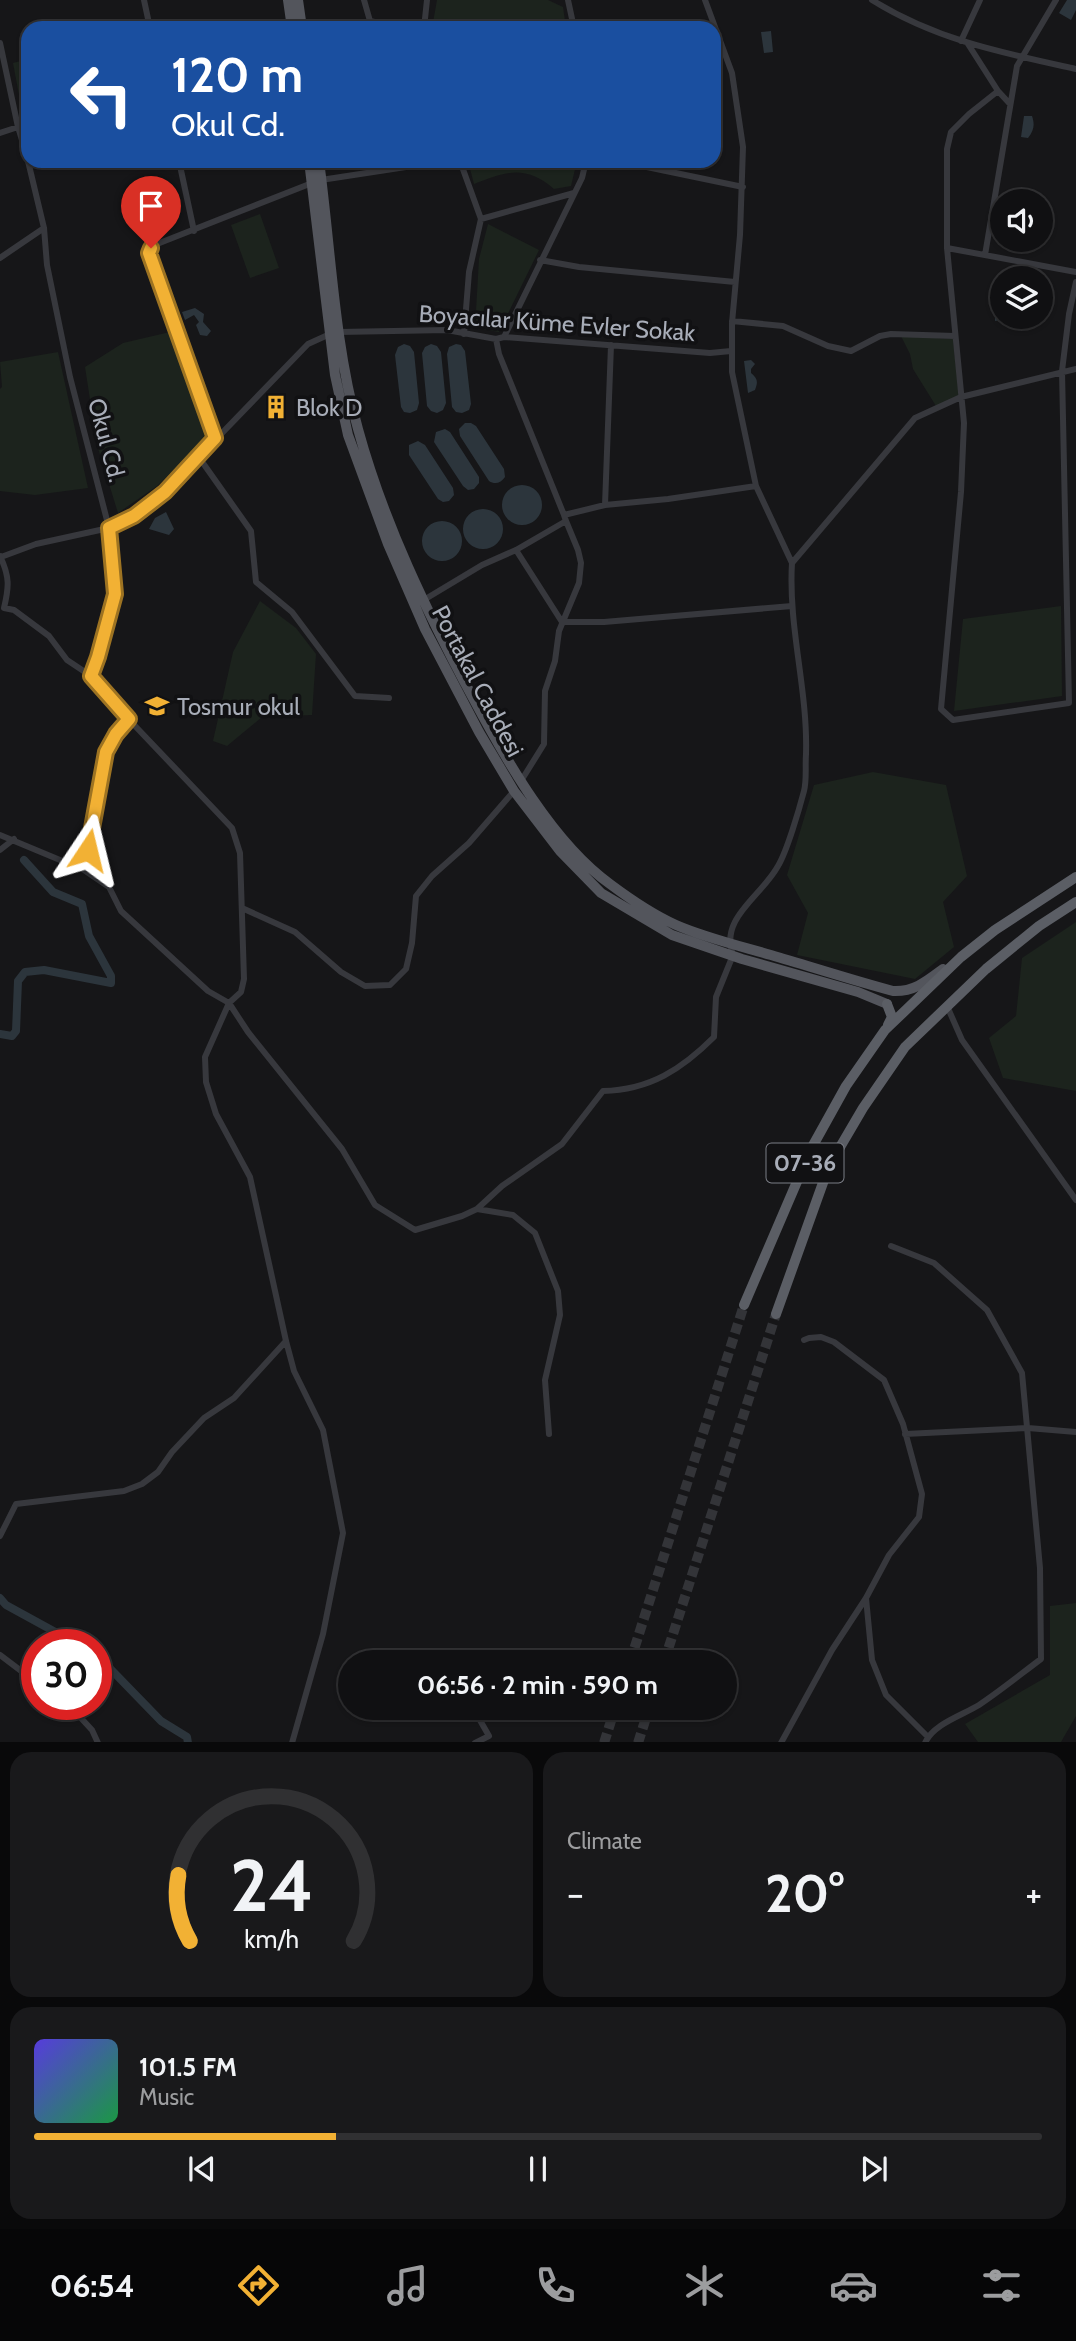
<!DOCTYPE html>
<html lang="en">
<head>
<meta charset="utf-8">
<style>
	:root { --surface:#101012; --page:#19191b; --text:#f1f3f6; --muted:#9c9d9f; --line:#303032; --accent:#f2b134 }
	body { margin:0; font-family:Cabin,sans-serif; background:var(--page); color:var(--text); height:100vh; display:flex; flex-direction:column; font-size:26px; white-space:nowrap }
	* { box-sizing:border-box; margin:0 }
	p { font-size:23px; color:var(--muted) }
	.icon { flex:none; width:38px; height:38px; fill:none; stroke:currentColor; stroke-width:2; stroke-linecap:round; stroke-linejoin:round }
	.map { position:relative; height:1742px; overflow:hidden }
	.panel { display:flex; flex-direction:column; gap:10px; padding:10px; background:#09090a; flex:1 }
	.panel>* { flex:none }
	.hud { position:absolute; left:21px; top:21px; width:700px; height:147px; border-radius:21px; box-shadow:0 2px 5px #0004,0 0 0 2px var(--line); background:#1a4fa0; color:#fff; overflow:hidden }
	.fabs { position:absolute; left:990px; top:189px; display:grid; gap:14px }
	.fabs a { display:grid; place-items:center; width:63px; height:63px; border-radius:50%; background:var(--surface); box-shadow:0 2px 5px #0004,0 0 0 2px var(--line); font-size:35px }
	.speed { position:absolute; left:21px; top:1629px; display:flex; gap:14px; font-size:35px; font-weight:700; text-align:center }
	.speed>* { display:grid; place-content:center; width:91px; height:91px; border-radius:50%; background:var(--surface); box-shadow:0 2px 5px #0004,0 0 0 2px var(--line); line-height:1 }
	.speed .limit { border:10px solid #d22; background:#fff; color:#111 }
	.pin { position:absolute; display:grid; place-items:center; width:60px; height:60px; color:#fff; margin:-72px -30px; border-radius:50% 50% 50% 0; rotate:-45deg; box-shadow:0 0 7px #0007 }
	.pin .icon { rotate:45deg }
	.me { position:absolute; width:77px; margin:-38px; rotate:10deg; stroke-linejoin:round; filter:drop-shadow(0 0 5px #0008) }
	.turn { display:flex; align-items:center; gap:24px; height:147px; padding:0 35px; font-size:32px }
	.turn .icon { width:91px; height:91px; stroke-width:2.5 }
	.turn b { display:block; font-size:49px; line-height:60px }
	.big { font-size:52px; font-weight:700; line-height:1.1 }
	.panel .widget { flex:1; display:flex; flex-direction:column; justify-content:center; gap:10px; min-width:0; padding:0 24px; border-radius:21px; background:var(--page) }
	.panel .dial { align-items:center; gap:0 }
	.dial svg { height:182px; overflow:visible; fill:none; stroke:var(--line); stroke-width:7; stroke-linecap:round; text-anchor:middle }
	.dial text { fill:var(--text); stroke:none }
	.song { display:flex; align-items:center; gap:21px }
	.cover { width:84px; height:84px; border-radius:10px; background:linear-gradient(135deg,hsl(250 70% 55%),hsl(140 70% 35%)) }
	.played { height:7px; border-radius:4px; background:linear-gradient(90deg,var(--accent) 30%,var(--line) 30%) }
	.keys { display:flex; justify-content:space-around; direction:ltr }
	.heat { display:flex; justify-content:space-between; align-items:center; font-size:38px; direction:ltr }
	.panel .tiles { flex:1; display:grid; gap:10px; grid-template-columns:1fr 1fr }
	.widget:last-child { grid-column:span 2 }
	.trip { position:absolute; left:338px; top:1650px; width:399px; height:70px; border-radius:35px; background:var(--surface); box-shadow:0 2px 5px #0004,0 0 0 2px var(--line); font-weight:700; line-height:70px; text-align:center }
	.tab-bar { display:flex; height:112px; justify-content:space-around; align-items:center; background:#060607; color:var(--muted) }
	.tab-bar .icon { width:49px; height:49px }
	.tab-bar .on { color:var(--accent) }
	.tab-bar b { font-size:32px; color:var(--text) }
	.map>svg:first-child { display:block }
	.green { fill:#1c231d }
	.water { fill:#2c353c }
	.lines { fill:none; stroke-linecap:round; stroke-linejoin:round }
	.canal { stroke:#2c353c; stroke-width:8 }
	.trunk-tunnel { stroke:#333438; stroke-width:10; stroke-dasharray:10 5; stroke-linecap:butt }
	.minor { stroke:#37383d; stroke-width:6 }
	.primary { stroke:#53555c; stroke-width:10 }
	.trunk { stroke:#5b5e65; stroke-width:10 }
	.route-casing { stroke:#9d7322; stroke-width:18 }
	.route { stroke:#f2b134; stroke-width:12 }
	.labels { text-anchor:middle; dominant-baseline:central; stroke-width:7; stroke-linejoin:round; paint-order:stroke }
	.shield { fill:#111113; stroke:#7b7e86; stroke-width:2 }
	.shield-label { font-size:23px; font-weight:bold; fill:#a8adb8 }
	.street-label { font-size:24px; fill:#a8adb8; stroke:#111113 }
	.poi-label { font-size:24px; fill:#a8adb8; stroke:#111113; text-anchor:start }
</style>
</head>
<body>
<div class="map">
<svg width="1076" height="1743" viewBox="0 0 1076 1743">
	<rect width="100%" height="100%" fill="#161618"/>
	<path class="green" d="M437,0H548L563,7L566,28H432Z
		M28,59V126L25,127L13,63Z
		M468,161H577L571,186L554,189C526,165 506,171 474,184Z
		M260,214L279,268L250,278L231,225Z
		M488,224L539,250L499,332L475,328L479,259Z
		M170,332L208,437L157,486L118,513L97,445L85,367L123,343Z
		M901,336L953,339L959,396L936,406L913,369L910,354Z
		M58,352L88,488L35,495L0,491V389L2,387L0,362Z
		M260,601L296,628L316,654L312,715L262,717L227,746L213,741L233,652Z
		M1061,606L1062,696L954,711L963,619Z
		M873,772L946,785L967,876L943,902L954,947L915,979L797,955L808,913L787,875L814,785Z
		M1076,922V1091L1003,1078L989,1038L1016,1016L1022,958Z
		M1076,1603V1716L1061,1742H978L965,1724L1050,1675V1606Z"/>
	<path class="water" d="M1067,0H1076V10L1071,20L1059,13Z
		M771,31L773,52L764,53L761,32Z
		M1024,116H1032C1035,125 1034,130 1028,138L1021,137Z
		M1003,282L1001,302L1003,320L995,321L994,283Z
		M195,308L204,314L203,322L211,331L207,336L200,335L196,325L199,322L194,315L185,320L182,312Z
		M404,344L410,346L414,352L419,403L417,410L410,413L404,412L401,407L395,355L398,347Z
		M431,344L437,346L441,352L446,403L443,410L437,413L431,411L427,406L422,353L425,347Z
		M456,344L461,345L465,351L471,404L469,410L462,413L456,412L452,407L447,354L449,347Z
		M751,360L755,364L751,369V373C758,379 758,382 755,390L748,393L744,361Z
		M465,423H471L476,426L504,469L505,477C501,483 495,485 489,481L460,436L459,429Z
		M445,429L450,432L479,477V483L474,489L468,490L463,486L434,442L436,432Z
		M418,441L425,445L453,488L454,495L449,501L443,502L438,499L409,455V445Z
		M502 505a20 20 0 1 1 40 0a20 20 0 1 1-40 0Z
		M463 529a20 20 0 1 1 40 0a20 20 0 1 1-40 0Z
		M166,512L174,529L169,535L149,529L155,518Z
		M422 541a20 20 0 1 1 40 0a20 20 0 1 1-40 0Z"/>
	<g class="lines">
		<path class="canal" d="M0,1034L12,1036L16,1031L18,981L25,972L44,970L111,983V976L89,936L82,904L53,892L24,860
			M0,1598L6,1605L79,1645
			M96,1654L161,1721L187,1737L188,1743"/>
		<path class="trunk-tunnel" d="M630,1662L744,1305
			M664,1662L776,1314
			M604,1743L615,1708
			M638,1743L649,1708"/>
		<path class="minor" d="M144,0L150,28
			M364,0L372,28
			M568,0L574,28
			M705,0L732,73L743,147L740,235L732,323V372L756,486L792,563
			M872,0C936,40 1003,53 1076,69
			M350,28L370,21L402,28
			M424,28L427,0
			M961,41L980,0
			M0,43L18,127L28,160
			M968,44L998,91L1010,104
			M998,91L969,114L951,132L947,149V248L964,423L961,492L941,709L953,720L1069,703L1062,371L1069,314L1076,282
			M0,133L18,127
			M28,161L44,228L47,265L70,377L109,528L115,594L98,657L91,676L118,708L232,828L240,853L244,979L241,992L229,1003L205,1057L206,1082L216,1114L250,1177L286,1341L294,1371L323,1430L343,1533L323,1634L292,1743
			M179,161L194,231
			M460,161L481,219L469,272L464,334
			M618,161L743,187
			M321,180L445,161
			M481,219L574,193
			M947,248L1076,272
			M985,255L1017,66L1056,0
			M0,258L44,228
			M540,260L579,267L735,282
			M732,321L783,326L828,346L851,351L880,336L891,334L955,336
			M339,332L447,330L496,339L504,337L710,353L731,351
			M504,337L582,178L586,161
			M496,339L499,354L564,515
			M215,438L149,253L157,244L312,183
			M198,456L251,531L256,582L292,612L355,696L389,698
			M605,505L611,345
			M516,550L562,622H604L792,606
			M0,556C10,577 9,587 4,608L14,610L49,636L67,660L91,676
			M1,557L36,544L109,528L134,516L165,492L308,344L330,334
			M422,601L482,565L516,550L566,521L564,515L605,505L668,499L756,486
			M521,781L544,744L545,691L555,661L559,631L579,583L581,563L578,550L566,521
			M0,835L84,870L109,887L121,911L208,991L229,1003L248,1032L342,1149L375,1205L415,1230L462,1216L477,1209L502,1186L562,1144L603,1091C650,1090 682,1069 714,1037L716,997L733,955C719,918 761,897 778,866C787,851 799,810 804,791C807,779 805,766 806,754C808,690 788,627 792,563L915,418L961,397L1076,369
			M0,850L14,839
			M84,870L106,752L116,734L129,719
			M242,908L295,932L341,972L365,986L390,985L406,969L412,943L416,896L432,876L469,843L514,791
			M947,1006L962,1040L1076,1200
			M477,1209L513,1215L535,1233L558,1291L560,1315L545,1380L549,1434
			M891,1246L934,1263L987,1310L1022,1373L1040,1568L1041,1659C1021,1674 1000,1691 979,1705C963,1715 933,1724 925,1743
			M905,1434L1028,1428L1076,1432
			M0,1536L16,1504L124,1491L142,1484L158,1472L172,1452L204,1418L234,1398L286,1341
			M866,1598L872,1660L886,1695L928,1737
			M0,1655L37,1683
			M68,1704L92,1730L98,1743
			M473,1708L489,1736L475,1743
			M781,1743L832,1650L866,1598L889,1555L919,1517L922,1494L903,1424L884,1380L834,1342L821,1337L809,1338L804,1340"/>
		<path class="primary" d="M288,0L292,28
			M298,0L302,28
			M309,161L335,375L348,435L388,544L425,629L479,732L514,791L560,851L601,893L672,935L742,959L858,992L887,1004
			M319,161C331,250 334,343 358,429C384,524 427,612 473,698C506,760 553,843 610,884C630,899 654,915 676,925C706,938 740,946 771,955C812,967 852,980 893,991C914,992 927,981 943,969"/>
		<path class="trunk" d="M887,1004L892,1017L888,1025
			M744,1305L811,1149L846,1086L885,1030L961,957L995,930L1076,877
			M776,1314L829,1166L863,1108L905,1047L986,969L1039,926L1076,902"/>
	</g>
	<g class="lines">
		<g class="route-casing">
			<path id="route" d="M88,850L106,752L116,734L129,719L91,676L98,657L115,594L109,528L134,516L165,492L215,438L149,253L151,248"/>
		</g>
		<use href="#route" class="route"/>
	</g>
	<defs>
		<g id="building-bare" transform="scale(1.89)"><path d="M-4-6H4V6H1V3H-1V6H-4ZM-2.5-4.3h1.7v1.8h-1.7ZM.8-4.3h1.7v1.8H.8ZM-2.5-1h1.7V.8h-1.7ZM.8-1h1.7V.8H.8Z" fill="#f2b134" stroke="#111113" stroke-width="2.5" paint-order="stroke"/></g>
		<g id="school-bare" transform="scale(1.89)"><path d="M0-5L7-2L0 1L-7-2ZM-4 1L0 2.5L4 1V4Q0 6-4 4Z" fill="#f2b134" stroke="#111113" stroke-width="2.5" paint-order="stroke"/></g>
	</defs>
	<g fill-rule="evenodd">
		<use href="#building-bare" x="276" y="407"/>
		<use href="#school-bare" x="157" y="706"/>
	</g>
	<g class="labels">
		<rect class="shield" x="766.5" y="1143.5" width="77" height="39" rx="5"/>
		<g class="shield-label">
			<text x="805" y="1163">07-36</text>
		</g>
		<g class="street-label">
			<text transform="translate(557 323) rotate(4)">Boyacılar Küme Evler Sokak</text>
			<text transform="translate(107 440) rotate(75)">Okul Cd.</text>
			<text transform="translate(478 681) rotate(62)">Portakal Caddesi</text>
		</g>
		<g class="poi-label">
			<text x="296" y="407">Blok D</text>
			<text x="177" y="706">Tosmur okul</text>
		</g>
	</g>
</svg>
<div class="fabs">
<a><svg class="icon" aria-label="sound" viewBox="0 0 24 24"><path d="M4 9h4l5-4v14l-5-4H4zM17 9q2 3 0 6"/></svg></a>
<a><svg class="icon" aria-label="layers" viewBox="0 0 24 24"><path d="M12 4l9 5-9 5-9-5zM3 14l9 5 9-5"/></svg></a>
</div>
<div class="speed"><div class="limit">30</div></div>
<div class="pin" style="left:151px;top:248px;background:#d93025"><svg class="icon" aria-label="arrive" viewBox="0 0 24 24"><path d="M6 21V4h12l-3 4 3 4H6"/></svg></div>
<svg class="me" style="left:88px;top:850px" viewBox="-20 -20 40 40"><path d="M0-17L14 15 0 8-14 15z" fill="#f2b134" stroke="#fff" stroke-width="4"/></svg>
<div class="trip">06:56 · 2 min · 590 m</div>
<div class="hud">
<div class="turn"><svg class="icon" aria-label="left" viewBox="0 0 24 24"><path d="M17 20v-9H6M10 6l-5 5 5 5"/></svg><div><b>120 m</b>Okul Cd.</div></div>
</div>
</div>
<section class="panel">
<div class="tiles">
<div class="widget dial"><svg viewBox="0 0 100 80">
<path d="M14 69A42 42 0 1 1 86 69"/>
<path d="M14 69A42 42 0 0 1 9 40" stroke="#f2b134"/>
<text x="50" y="56" font-size="32" font-weight="700">24</text>
<text x="50" y="72" font-size="11">km/h</text>
</svg></div>
<div class="widget"><p>Climate</p>
<div class="heat"><a>−</a><b class="big">20°</b><a>+</a></div>
</div>
<div class="widget">
<div class="song"><i class="cover"></i><div><b>101.5 FM</b><p>Music</p></div></div>
<div class="played"></div>
<div class="keys"><svg class="icon" aria-label="previous" viewBox="0 0 24 24"><path d="M18 5L8 12l10 7zM5 5v14"/></svg><svg class="icon" aria-label="pause" viewBox="0 0 24 24"><path d="M8 5v14M16 5v14"/></svg><svg class="icon" aria-label="next" viewBox="0 0 24 24"><path d="M6 5l10 7-10 7zM19 5v14"/></svg></div>
</div>
</div>
</section>
<nav class="tab-bar">
<b>06:54</b>
<svg class="icon on" aria-label="directions" viewBox="0 0 24 24"><path d="M12 3l9 9-9 9-9-9zM9 14v-3h6M13 9l2 2-2 2"/></svg>
<svg class="icon" aria-label="music" viewBox="0 0 24 24"><path d="M9 18V5l10-2v13"/><circle cx="6" cy="18" r="3"/><circle cx="16" cy="16" r="3"/></svg>
<svg class="icon" aria-label="phone" viewBox="0 0 24 24"><path d="M5 4h4l2 5-3 2q2 4 5 5l2-3 5 2v4C11 20 4 13 5 4z"/></svg>
<svg class="icon" aria-label="climate" viewBox="0 0 24 24"><path d="M12 3v18M4 7l16 10M4 17L20 7"/></svg>
<svg class="icon" aria-label="car" viewBox="0 0 24 24"><path d="M5 17H2v-5l4-1 3-4h7l3 4 3 1v5h-3M9 17h6M6 11h13"/><circle cx="7" cy="17" r="2"/><circle cx="17" cy="17" r="2"/></svg>
<svg class="icon" aria-label="filters" viewBox="0 0 24 24"><path d="M4 7h16M4 17h16"/><circle cx="9" cy="7" r="2"/><circle cx="15" cy="17" r="2"/></svg>
</nav>
</body>
</html>
